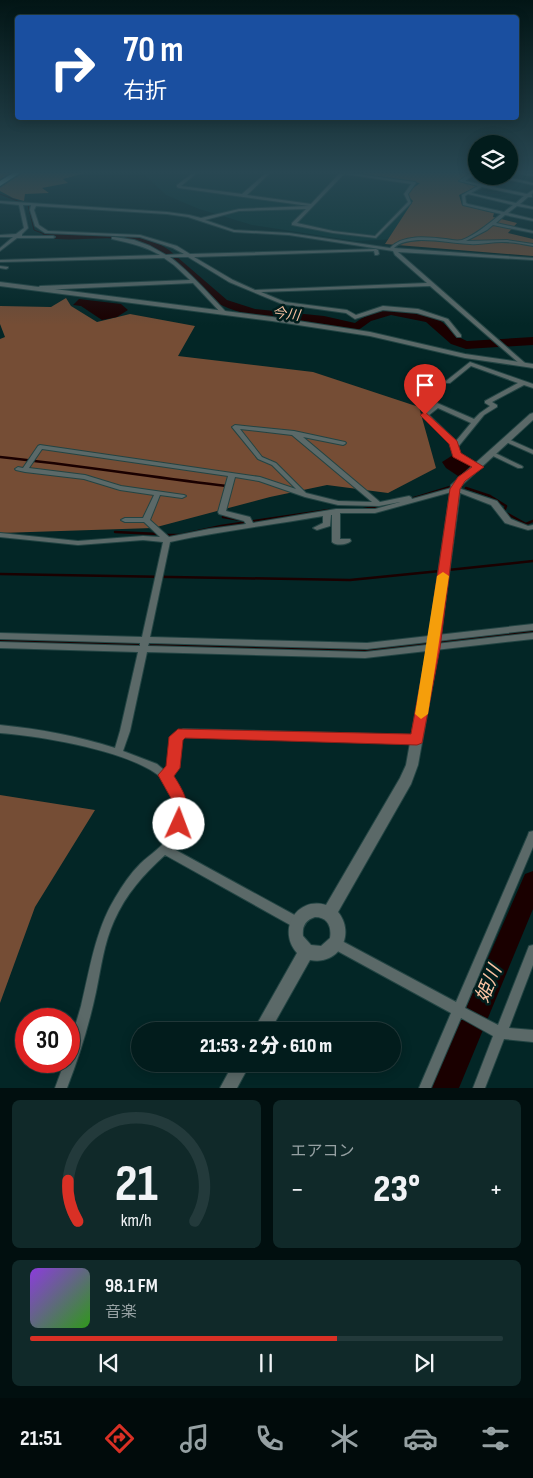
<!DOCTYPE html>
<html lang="ja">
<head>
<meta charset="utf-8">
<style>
	:root { --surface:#021c1c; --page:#102929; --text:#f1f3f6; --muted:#96a1a3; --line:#233a3b; --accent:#d93025 }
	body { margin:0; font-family:"Sofia Sans Condensed","Noto Sans JP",sans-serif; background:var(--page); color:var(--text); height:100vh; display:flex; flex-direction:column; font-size:19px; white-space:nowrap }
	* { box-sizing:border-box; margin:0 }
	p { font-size:16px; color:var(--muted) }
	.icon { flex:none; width:28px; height:28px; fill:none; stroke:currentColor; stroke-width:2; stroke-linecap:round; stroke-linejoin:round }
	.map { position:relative; height:1088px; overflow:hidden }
	.details { display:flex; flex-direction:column; gap:12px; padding:12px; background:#010f0f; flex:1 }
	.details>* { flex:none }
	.top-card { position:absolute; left:15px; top:15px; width:504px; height:105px; border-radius:5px; box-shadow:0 2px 12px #0003,0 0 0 1px var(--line); background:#1a4fa0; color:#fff; overflow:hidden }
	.tools { position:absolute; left:468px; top:135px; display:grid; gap:10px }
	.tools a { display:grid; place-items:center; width:50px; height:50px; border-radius:50%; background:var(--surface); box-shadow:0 2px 12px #0003,0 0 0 1px var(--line); font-size:25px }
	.speed { position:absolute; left:15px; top:1008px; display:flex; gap:10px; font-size:25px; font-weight:700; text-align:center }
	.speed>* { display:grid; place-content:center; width:65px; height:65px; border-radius:50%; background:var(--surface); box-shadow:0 2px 12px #0003,0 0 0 1px var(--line); line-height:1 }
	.speed .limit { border:8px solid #d22; background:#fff; color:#111 }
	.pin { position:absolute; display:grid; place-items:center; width:42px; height:42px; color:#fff; margin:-51px -21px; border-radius:50% 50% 50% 0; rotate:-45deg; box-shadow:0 0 5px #0007 }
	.pin .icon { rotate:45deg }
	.me { position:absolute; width:55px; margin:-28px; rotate:2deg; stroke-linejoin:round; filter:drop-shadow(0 0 4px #0008) }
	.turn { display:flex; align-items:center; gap:18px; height:105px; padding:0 25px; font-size:22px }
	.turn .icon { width:65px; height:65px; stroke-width:2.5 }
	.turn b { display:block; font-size:35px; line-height:42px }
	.big { font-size:38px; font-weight:800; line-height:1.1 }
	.details .widget { flex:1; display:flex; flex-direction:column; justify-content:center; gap:8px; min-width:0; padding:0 18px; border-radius:8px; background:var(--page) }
	.details .dial { align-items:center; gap:0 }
	.dial svg { height:130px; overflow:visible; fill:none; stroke:var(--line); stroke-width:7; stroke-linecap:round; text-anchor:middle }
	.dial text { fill:var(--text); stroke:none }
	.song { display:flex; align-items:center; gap:15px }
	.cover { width:60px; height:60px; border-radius:8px; background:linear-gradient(135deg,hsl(270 70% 55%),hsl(110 70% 35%)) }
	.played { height:5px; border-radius:2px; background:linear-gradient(90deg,var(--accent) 65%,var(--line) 65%) }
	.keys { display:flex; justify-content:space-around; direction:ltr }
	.heat { display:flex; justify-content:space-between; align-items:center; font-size:28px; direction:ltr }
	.details .tiles { flex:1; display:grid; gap:12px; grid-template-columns:1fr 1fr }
	.widget:last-child { grid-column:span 2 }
	.trip { position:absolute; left:131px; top:1022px; width:270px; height:50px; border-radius:25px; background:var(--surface); box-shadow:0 2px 12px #0003,0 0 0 1px var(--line); font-weight:800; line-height:50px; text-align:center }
	.dock { display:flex; height:80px; justify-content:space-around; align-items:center; background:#010b0b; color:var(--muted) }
	.dock .icon { width:35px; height:35px }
	.dock .current { color:var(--accent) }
	.dock b { font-size:22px; color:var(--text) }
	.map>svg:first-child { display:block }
	.built { fill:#053332 }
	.forest { fill:#754d35 }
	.water { fill:#1a0000 }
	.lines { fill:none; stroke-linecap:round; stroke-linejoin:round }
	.stream-far1 { stroke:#1a0000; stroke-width:1 }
	.stream { stroke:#1a0000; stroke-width:2.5 }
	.river { fill:#1a0000; fill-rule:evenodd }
	.minor-casing { stroke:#234443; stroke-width:2 }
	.tertiary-casing { stroke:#234443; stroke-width:2 }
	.trunk-casing { stroke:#234443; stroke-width:3 }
	.minor { fill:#5b6968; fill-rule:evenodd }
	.tertiary { fill:#5b6968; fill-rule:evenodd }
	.trunk { fill:#a0c2c0; fill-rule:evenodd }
	.route { fill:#d93025; stroke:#8d1f18 }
	.slow { fill:#f59e0b }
	.labels { text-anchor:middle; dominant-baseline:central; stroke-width:5; stroke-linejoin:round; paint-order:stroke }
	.far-water-label { font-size:14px; font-style:italic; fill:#f9c2a2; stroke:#001d1c }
	.near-water-label { font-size:19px; font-style:italic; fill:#f9c2a2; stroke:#001d1c }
</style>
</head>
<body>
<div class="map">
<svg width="533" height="1088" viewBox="0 0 533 1088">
	<rect width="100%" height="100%" fill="#032626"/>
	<path class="built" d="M143,173H404L429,177L399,239L355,241L252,225L199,209L166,195Z"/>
	<path class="forest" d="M0,173H85L63,179L68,183L42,188L49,193L25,194L24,201L13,198L0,191Z
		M353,173H470L460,180L480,185L459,195L462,205L494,213L493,217L517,223L508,233L533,239V256L385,244L413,201L408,196L409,191L420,183Z
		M66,298L71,306L97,322L130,314L195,326L178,356L313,372L419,407L436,468L388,493L327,485L270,497L153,528L0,533V339L5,337L0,324V306L51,307Z
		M0,795L95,810L35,907L0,1003Z"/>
	<path class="water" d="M79,299L121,304L128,310L117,317L102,320L81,306L73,305Z
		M453,455L469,465L471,468L458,476L446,468L442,462Z"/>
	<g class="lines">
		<path class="stream-far1" d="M0,194L28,205L34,230L47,235
			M31,236H43"/>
		<path class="stream" d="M0,457C76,465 151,477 227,486
			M466,488L490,496L506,506L504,512L526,524L533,521
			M411,499L450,487
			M364,509L396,503
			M224,514L223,517L241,520
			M115,532L159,534
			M164,535H180L221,526L329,510
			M448,570L533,561
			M0,574L350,580L440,571"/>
		<path class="river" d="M47,232L112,233L142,237L158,243L169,250L227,300L255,309L324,316L355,323C375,307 409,306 433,316C446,322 453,336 467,341L533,337V345L466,349L451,344L426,322L391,315L371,321L357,331C312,319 261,325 219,304C206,298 198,286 189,276C175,262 157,248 138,242C107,233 74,244 44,237L42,235Z
			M533,627V639L354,658L0,648V636L354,644Z
			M533,871V909L459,1088H431L525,874Z"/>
		<g class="minor-casing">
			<path id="minor" d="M193,173H197L181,186L242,194L266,173H270L247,195L311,204L340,173H350L415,182L416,183L408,194L411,203L376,238L333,233L292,225V223L306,209L239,211L205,220L234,230L289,233L390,248C403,234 428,237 446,239C451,240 457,241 462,240C476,235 489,223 501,214L463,205L462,195L478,186L459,181L471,173H476L465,181L527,194L533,190V193L531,195H532V197H528L520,204L533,207V209L517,206L508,213L533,219V221L505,215L496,223L533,231V233L493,225L487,230L466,241L507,240L533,244V246C523,244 512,242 502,242C491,242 481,245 470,244C451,244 409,233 394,248L533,258V260L398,252L525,363L522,365L520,364L430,286L261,292L285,302L347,310L356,315L383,306L418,309L448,319L461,335V337H457L444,321L417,313L383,310L355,319L346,313L282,304L229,282L188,257H170C191,273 208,293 226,312V314H222L193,283L40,290L37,288L40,286L190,280L174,265L164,258L0,262V260L160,255C144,246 130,243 112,239V237H114L134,240L150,246L166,255L184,254L173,248L140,237L45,233L35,226L30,210L31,205H23L28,228L22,234V236H53L55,237L53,238H17L0,251V248L13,237H0V235L16,234L24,228L19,205L0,203V201L167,212L189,215L201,218L239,209L309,206L179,188L177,187V185ZM344,174L411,184L404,194L408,202L375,236L333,231L297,223ZM482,187L524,196L516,203L471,193ZM468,194L513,205L504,212L468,204L466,203L465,196ZM36,206L167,214L188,217L234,232L289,235L393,251L395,255L427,283L255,290L233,280L194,257L374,251L375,255H377L379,254L378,250L376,249L190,254L177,246L140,235L48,231L39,225L34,210Z
				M521,173L533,174V176L522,174Z
				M493,176H502L533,183V185Z
				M0,266L8,267V268L6,269L0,268Z
				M470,362L533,384V388L524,385L492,402L497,405V407L484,415L458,447L459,453L481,466L482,467L479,469L454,455L451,444L422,415L437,403L474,419L480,413L490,406L485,403V401L518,383L471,366L450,383H446V381ZM438,408L471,423L456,441L429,415Z
				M235,425L294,431L345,442L346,443L345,444L343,445L303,437L380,502L409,496L411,497L412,499L455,487L497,501L511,519L528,526L533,525V529L528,530L505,523L491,505L455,491L375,513H340V539H350L351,541C347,545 336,546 332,542V515H331L330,526L317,530L313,528L323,523V516C272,525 221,531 170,542L150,637L367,643L533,624V630L367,649L149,643L148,646L365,652L533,633V639L365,658L147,652L130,731L123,751L157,764L164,770L168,766L172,737L174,734L183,729L417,735L420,736L422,739L420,742L417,743L185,737L181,739L178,768L171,775C189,797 189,826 172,848L300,918L302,922L300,926L296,927L292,926L165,855C143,875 126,894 114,921C104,943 101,968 96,992C89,1025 79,1057 67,1088H55L65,1061H69C69,1042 76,1024 81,1006C90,969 95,931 115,898C122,886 130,874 140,864C150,854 165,846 171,832C178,816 176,792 163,779C133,751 40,736 0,733V725C39,729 78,736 115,748L120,731L138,652L0,648V642L140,646V643L0,639V633L142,637L163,542L143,540L78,545L0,537V533L78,541L143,536L160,537L144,522H125L121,520L125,518H143L154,495L120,490L84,479L25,472L16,470L15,469L18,467L23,468L38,446L40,445L260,477L296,489L272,465L258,459L232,427ZM240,429L292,435L372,502L338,501L306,493L276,463L262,457ZM42,449L228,476L218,512L219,514L244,521L246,524L209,529L169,537L150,520L160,495L182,498L186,496L184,495L121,486L85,475L29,468ZM235,477L259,481L305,497L338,505L379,506L400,502L375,509H336L253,523L250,517L226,511Z
				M508,439L533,450V454L506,442L505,441L506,440Z
				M493,452L522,466L523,467L522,468H518L491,455L490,454Z
				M533,831V847L465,1008L498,1025L529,946L533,945V965L509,1028L533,1030V1042L504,1039L485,1088H473L493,1036L461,1018L431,1088H419L451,1013L332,948L330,944L332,940L336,939L340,940L456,1002L528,835L529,832Z"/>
		</g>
		<g class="tertiary-casing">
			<path id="tertiary" d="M0,282L272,317L370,332L465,354L533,364V368L465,358L370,336L272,321L0,286Z
				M533,413V420L461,486L439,648L418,765L411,784L338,912C356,934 339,966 310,960L270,1031H253L297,953C277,931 296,896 326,905L400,778L406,765L427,648L451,485L530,414ZM315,917C327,917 332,926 330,938L321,946L311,945L303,936C302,927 305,920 315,917Z
				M233,1064H250L237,1088H220Z"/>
		</g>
		<g class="trunk-casing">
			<path id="trunk" d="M13,173H20L0,186V181Z"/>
		</g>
		<use href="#minor" class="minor"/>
		<use href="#tertiary" class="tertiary"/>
		<use href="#trunk" class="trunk"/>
	</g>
	<linearGradient id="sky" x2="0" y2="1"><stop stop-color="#021515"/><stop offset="0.53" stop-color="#284752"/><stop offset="1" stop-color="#284752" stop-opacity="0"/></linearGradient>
	<rect width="533" height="325" fill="url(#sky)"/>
	<path class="route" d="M425,412L457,441L461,453L484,467L465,481L460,489L440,648L422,743L417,745L185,738L183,740L180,768L174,776C184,792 194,809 184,828L179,830L174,828L171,824L172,800L158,775L166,766L169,737L178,729L411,734L427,648L450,489L458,477L472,467L453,457L449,444L420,415Z"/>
	<path class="slow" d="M443,572L449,576L428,714L421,719L415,714L437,576Z"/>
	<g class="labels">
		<g class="far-water-label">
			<text transform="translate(286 314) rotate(7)">今川</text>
		</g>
		<g class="near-water-label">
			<text transform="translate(489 984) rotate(-67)">姫川</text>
		</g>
	</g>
</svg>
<div class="tools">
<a><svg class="icon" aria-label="layers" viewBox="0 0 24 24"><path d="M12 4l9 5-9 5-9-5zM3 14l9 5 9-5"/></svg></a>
</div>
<div class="speed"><div class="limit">30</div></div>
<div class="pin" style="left:425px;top:415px;background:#d93025"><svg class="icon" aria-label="arrive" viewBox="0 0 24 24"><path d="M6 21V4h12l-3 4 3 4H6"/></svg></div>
<svg class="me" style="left:179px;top:824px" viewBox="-20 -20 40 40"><circle r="19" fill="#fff"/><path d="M0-13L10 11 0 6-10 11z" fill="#d93025"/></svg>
<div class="trip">21:53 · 2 分 · 610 m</div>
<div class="top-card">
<div class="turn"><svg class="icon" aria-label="right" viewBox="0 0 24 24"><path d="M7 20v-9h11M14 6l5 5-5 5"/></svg><div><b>70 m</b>右折</div></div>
</div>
</div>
<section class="details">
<div class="tiles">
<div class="widget dial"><svg viewBox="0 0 100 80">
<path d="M14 69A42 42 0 1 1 86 69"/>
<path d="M14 69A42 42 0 0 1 8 44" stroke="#d93025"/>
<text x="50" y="56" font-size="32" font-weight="700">21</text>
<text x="50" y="72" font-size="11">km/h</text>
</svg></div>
<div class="widget"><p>エアコン</p>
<div class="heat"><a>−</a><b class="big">23°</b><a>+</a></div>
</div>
<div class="widget">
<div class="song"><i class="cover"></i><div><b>98.1 FM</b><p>音楽</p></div></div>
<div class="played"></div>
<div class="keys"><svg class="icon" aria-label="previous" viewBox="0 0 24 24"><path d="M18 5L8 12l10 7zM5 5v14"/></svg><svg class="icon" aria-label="pause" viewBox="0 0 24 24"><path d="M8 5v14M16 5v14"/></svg><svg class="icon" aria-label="next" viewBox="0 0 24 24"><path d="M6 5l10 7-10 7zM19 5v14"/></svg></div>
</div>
</div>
</section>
<nav class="dock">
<b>21:51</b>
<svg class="icon current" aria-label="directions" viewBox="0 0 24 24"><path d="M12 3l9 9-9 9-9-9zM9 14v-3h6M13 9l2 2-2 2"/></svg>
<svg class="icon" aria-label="music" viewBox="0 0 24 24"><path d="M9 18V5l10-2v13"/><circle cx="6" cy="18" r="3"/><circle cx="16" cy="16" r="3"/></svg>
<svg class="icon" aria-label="phone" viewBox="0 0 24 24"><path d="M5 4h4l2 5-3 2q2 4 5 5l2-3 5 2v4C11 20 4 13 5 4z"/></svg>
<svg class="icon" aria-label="climate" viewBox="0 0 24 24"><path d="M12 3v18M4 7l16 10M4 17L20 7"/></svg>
<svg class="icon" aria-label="car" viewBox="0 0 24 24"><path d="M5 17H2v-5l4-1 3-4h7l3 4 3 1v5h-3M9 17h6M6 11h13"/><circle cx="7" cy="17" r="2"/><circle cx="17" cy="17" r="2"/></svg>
<svg class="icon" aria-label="filters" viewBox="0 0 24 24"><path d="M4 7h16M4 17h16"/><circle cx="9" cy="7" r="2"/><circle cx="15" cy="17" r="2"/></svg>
</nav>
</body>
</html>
